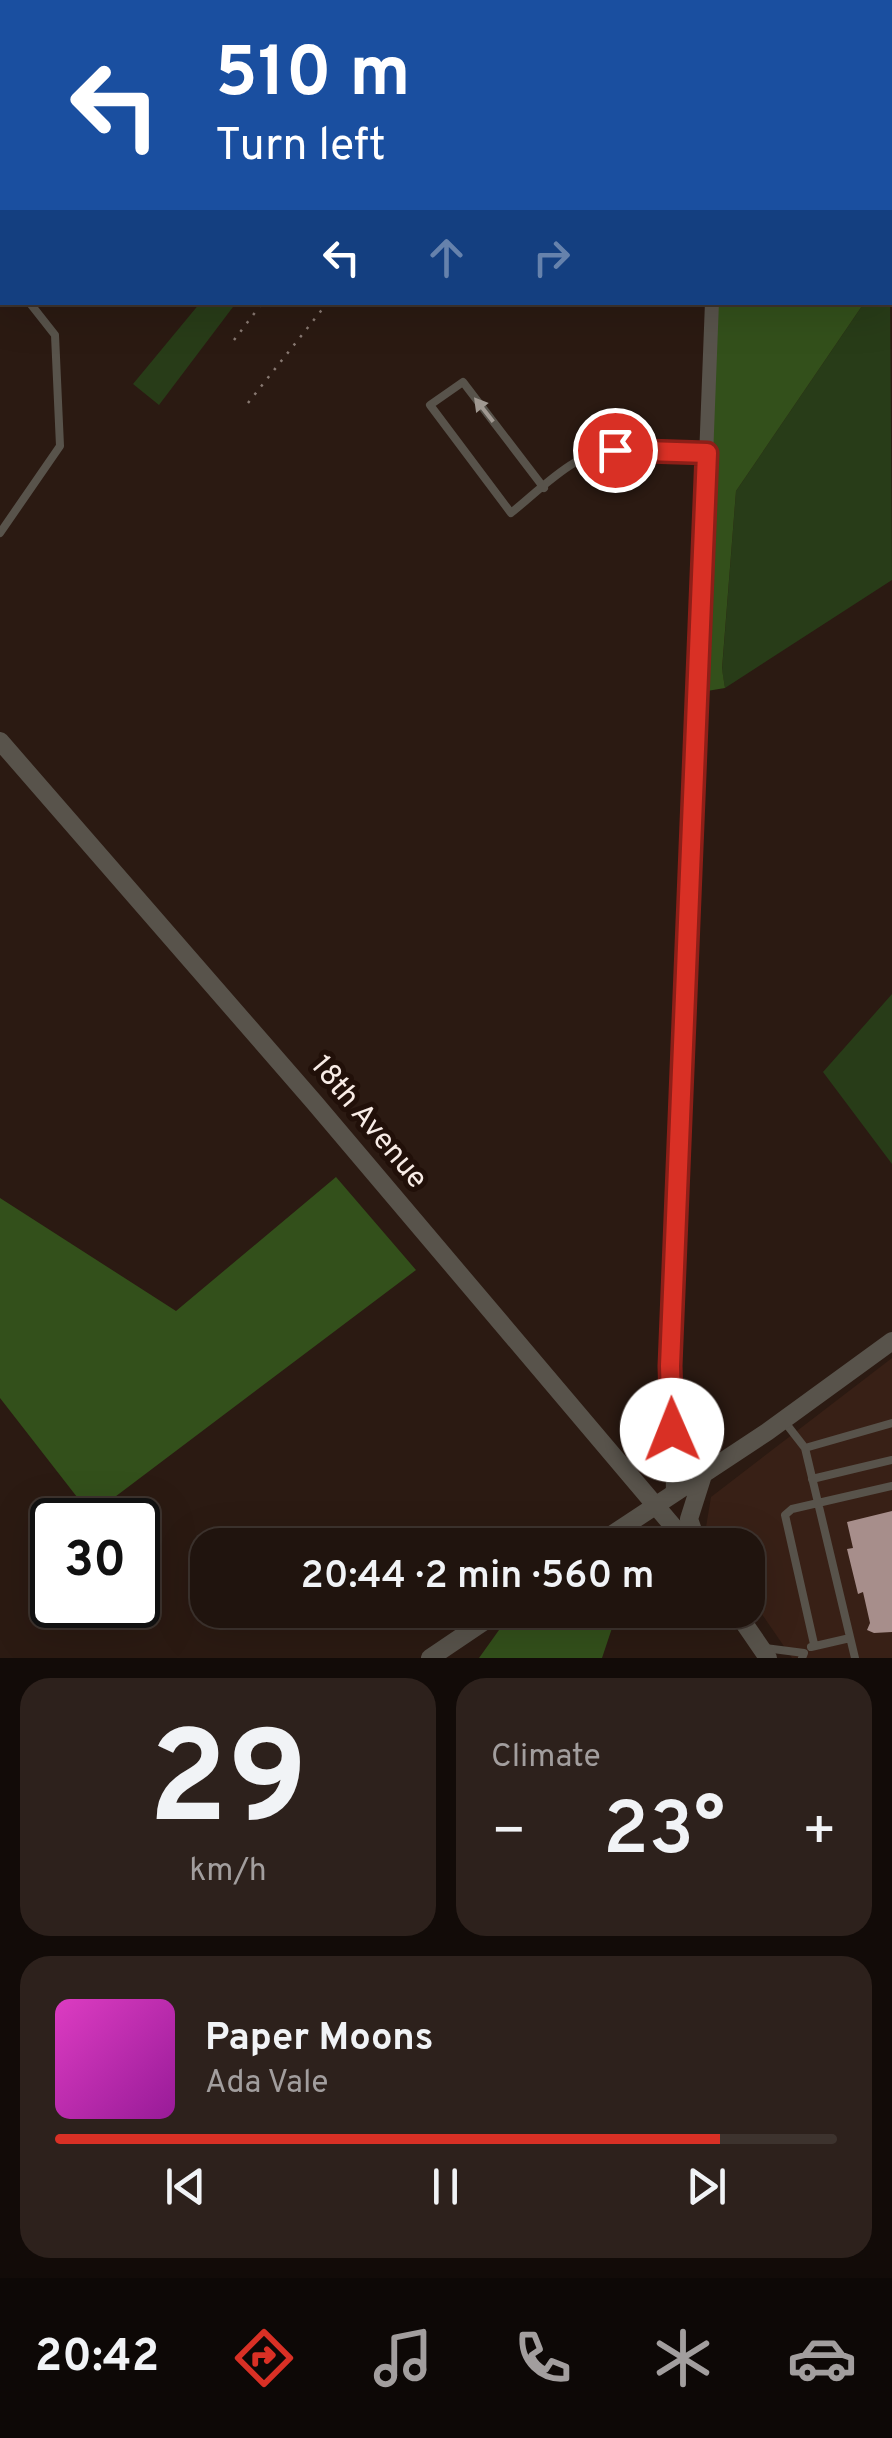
<!DOCTYPE html>
<html lang="en">
<head>
<meta charset="utf-8">
<style>
	:root { --surface:#20140e; --page:#2d211c; --text:#f1f3f6; --muted:#a29e9e; --line:#3d332e; --accent:#d93025 }
	body { margin:0; font-family:Overpass,sans-serif; background:var(--page); color:var(--text); height:100vh; display:flex; flex-direction:column; font-size:38px; white-space:nowrap }
	* { box-sizing:border-box; margin:0 }
	p { font-size:32px; color:var(--muted) }
	.icon { flex:none; width:55px; height:55px; fill:none; stroke:currentColor; stroke-width:2; stroke-linecap:round; stroke-linejoin:round }
	.map { position:relative; height:1658px; overflow:hidden }
	.drawer { display:flex; flex-direction:column; gap:20px; padding:20px; background:#120b08; flex:1 }
	.drawer>* { flex:none }
	.top-card { position:absolute; left:0px; top:0px; width:892px; height:305px; box-shadow:0 10px 40px #0002,0 0 0 2px var(--line); background:#1a4fa0; color:#fff; overflow:hidden }
	.speed { position:absolute; left:30px; top:1498px; display:flex; gap:20px; font-size:50px; font-weight:700; text-align:center }
	.speed>* { display:grid; place-content:center; width:130px; height:130px; border-radius:50%; background:var(--surface); box-shadow:0 10px 40px #0002,0 0 0 2px var(--line); line-height:1 }
	.speed .limit { border:5px solid #111; border-radius:15px; background:#fff; color:#111 }
	.pin { position:absolute; display:grid; place-items:center; width:85px; height:85px; color:#fff; margin:-42px; border:5px solid #fff; border-radius:50%; box-shadow:0 2px 10px #0007 }
	.me { position:absolute; width:110px; margin:-55px; rotate:359deg; stroke-linejoin:round; filter:drop-shadow(0 0 8px #0008) }
	.turn { display:flex; align-items:center; gap:35px; height:210px; padding:0 50px; font-size:45px }
	.turn .icon { width:130px; height:130px; stroke-width:2.5 }
	.turn b { display:block; font-size:70px; line-height:85px }
	.lanes { display:flex; align-items:center; height:95px; padding:0 50px; background:#0003; justify-content:center; gap:50px; direction:ltr }
	.lanes .off { opacity:.35 }
	.big { font-size:75px; font-weight:600; line-height:1.1 }
	.drawer .tile { flex:1; display:flex; flex-direction:column; justify-content:center; gap:15px; min-width:0; padding:0 35px; border-radius:30px; background:var(--page) }
	.drawer .dial { align-items:center; gap:0 }
	.dial b { font-size:130px; line-height:1 }
	.song { display:flex; align-items:center; gap:30px }
	.cover { width:120px; height:120px; border-radius:15px; background:linear-gradient(135deg,hsl(310 70% 55%),hsl(300 70% 35%)) }
	.played { height:10px; border-radius:5px; background:linear-gradient(90deg,var(--accent) 85%,var(--line) 85%) }
	.keys { display:flex; justify-content:space-around; direction:ltr }
	.heat { display:flex; justify-content:space-between; align-items:center; font-size:55px; direction:ltr }
	.drawer .tiles { flex:1; display:grid; gap:20px; grid-template-columns:1fr 1fr }
	.tile:last-child { grid-column:span 2 }
	.trip { position:absolute; left:190px; top:1528px; width:575px; height:100px; border-radius:30px; background:var(--surface); box-shadow:0 10px 40px #0002,0 0 0 2px var(--line); font-weight:600; line-height:100px; text-align:center }
	.menu { display:flex; height:160px; justify-content:space-around; align-items:center; background:#0d0806; color:var(--muted) }
	.menu .icon { width:70px; height:70px }
	.menu .on { color:var(--accent) }
	.menu b { font-size:45px; color:var(--text) }
	.map>svg:first-child { display:block }
	.built { fill:#382016 }
	.green { fill:#283c18 }
	.forest { fill:#33501b }
	.building { fill:#a78e8b }
	.lines { fill:none; stroke-linecap:round; stroke-linejoin:round }
	.path { stroke:#887972; stroke-width:2.5; stroke-dasharray:2.5 8; stroke-linecap:butt }
	.service { stroke:#58534b; stroke-width:8 }
	.minor { stroke:#58534b; stroke-width:14 }
	.tertiary { stroke:#58534b; stroke-width:18 }
	.trunk { stroke:#9c9280; stroke-width:22 }
	.motorway { stroke:#a89c88; stroke-width:25 }
	.oneway { fill:#a09891 }
	.route-casing { stroke:#8d1f18; stroke-width:25 }
	.route { stroke:#d93025; stroke-width:18 }
	.labels { text-anchor:middle; dominant-baseline:central; stroke-width:10; stroke-linejoin:round; paint-order:stroke }
	.street-label { font-size:30px; fill:#f8ece6; stroke:#211009 }
</style>
</head>
<body>
<div class="map">
<svg width="892" height="1658" viewBox="0 0 892 1658">
	<rect width="100%" height="100%" fill="#2b1a12"/>
	<path class="built" d="M892,1358V1658H792L748,1594V1545H714L705,1533L711,1497Z"/>
	<path class="green" d="M890,288L892,580L725,688L722,670L736,491L864,303L890,302Z
		M200,303H236L159,405L133,384Z
		M892,994V1164L823,1072Z"/>
	<path class="forest" d="M709,303H864L736,491L722,669L725,688L695,693Z
		M336,1177L416,1270L91,1515L0,1398V1198L176,1311Z
		M525,1610H618L602,1658H479L504,1623Z"/>
	<path class="building" d="M892,1511V1632L874,1633L867,1630L870,1623L863,1592L858,1594L847,1549L853,1548L847,1522Z"/>
	<g class="lines">
		<path class="path" d="M374,0L375,2
			M495,2L496,0
			M576,2L578,0
			M234,340L263,302
			M248,403L328,302"/>
		<path class="service" d="M0,272L2,275
			M544,488L463,382L430,405L511,513C531,497 552,476 574,463C611,441 665,452 707,453
			M0,533L60,446L55,335L29,302
			M784,1421L805,1448L855,1658
			M805,1448L892,1423
			M812,1479L892,1460
			M814,1644L785,1515L792,1509L892,1486
			M811,1647L850,1638
			M765,1648L804,1653L802,1658"/>
		<path class="minor" d="M230,2L233,0
			M0,212L2,210
			M673,1495L671,1366L712,302"/>
		<path class="tertiary" d="M0,741L314,1102L689,1545
			M596,1545L767,1432L892,1341
			M698,1545L689,1519L703,1475
			M735,1610L768,1658
			M430,1658L501,1610"/>
		<path class="trunk" d="M749,0L750,2
			M805,0L806,2
			M890,134L892,137
			M890,221L892,224"/>
		<path class="motorway" d="M830,0L832,2
			M890,28H892"/>
	</g>
	<defs><path id="oneway-solid" d="M-6-.8H1V-3.2L6.5 0L1 3.2V.8H-6Z" transform="scale(2.5)"/></defs>
	<use class="oneway" href="#oneway-solid" transform="translate(484 410) rotate(-128)"/>
	<g class="lines">
		<g class="route-casing">
			<path id="route" d="M615,450L707,453L670,1366L672,1430"/>
		</g>
		<use href="#route" class="route"/>
	</g>
	<g class="labels">
		<g class="street-label">
			<text transform="translate(368 1123) rotate(50)">18th Avenue</text>
		</g>
	</g>
</svg>
<div class="speed"><div class="limit">30</div></div>
<div class="pin" style="left:615px;top:450px;background:#d93025"><svg class="icon" aria-label="arrive" viewBox="0 0 24 24"><path d="M6 21V4h12l-3 4 3 4H6"/></svg></div>
<svg class="me" style="left:672px;top:1430px" viewBox="-20 -20 40 40"><circle r="19" fill="#fff"/><path d="M0-13L10 11 0 6-10 11z" fill="#d93025"/></svg>
<div class="trip">20:44 · 2 min · 560 m</div>
<div class="top-card">
<div class="turn"><svg class="icon" aria-label="left" viewBox="0 0 24 24"><path d="M17 20v-9H6M10 6l-5 5 5 5"/></svg><div><b>510 m</b>Turn left</div></div>
<div class="lanes"><svg class="icon" aria-label="left" viewBox="0 0 24 24"><path d="M17 20v-9H6M10 6l-5 5 5 5"/></svg><svg class="icon off" aria-label="ahead" viewBox="0 0 24 24"><path d="M12 20V5M6 11l6-6 6 6"/></svg><svg class="icon off" aria-label="right" viewBox="0 0 24 24"><path d="M7 20v-9h11M14 6l5 5-5 5"/></svg></div>
</div>
</div>
<section class="drawer">
<div class="tiles">
<div class="tile dial"><b>29</b><p>km/h</p></div>
<div class="tile"><p>Climate</p>
<div class="heat"><a>−</a><b class="big">23°</b><a>+</a></div>
</div>
<div class="tile">
<div class="song"><i class="cover"></i><div><b>Paper Moons</b><p>Ada Vale</p></div></div>
<div class="played"></div>
<div class="keys"><svg class="icon" aria-label="previous" viewBox="0 0 24 24"><path d="M18 5L8 12l10 7zM5 5v14"/></svg><svg class="icon" aria-label="pause" viewBox="0 0 24 24"><path d="M8 5v14M16 5v14"/></svg><svg class="icon" aria-label="next" viewBox="0 0 24 24"><path d="M6 5l10 7-10 7zM19 5v14"/></svg></div>
</div>
</div>
</section>
<nav class="menu">
<b>20:42</b>
<svg class="icon on" aria-label="directions" viewBox="0 0 24 24"><path d="M12 3l9 9-9 9-9-9zM9 14v-3h6M13 9l2 2-2 2"/></svg>
<svg class="icon" aria-label="music" viewBox="0 0 24 24"><path d="M9 18V5l10-2v13"/><circle cx="6" cy="18" r="3"/><circle cx="16" cy="16" r="3"/></svg>
<svg class="icon" aria-label="phone" viewBox="0 0 24 24"><path d="M5 4h4l2 5-3 2q2 4 5 5l2-3 5 2v4C11 20 4 13 5 4z"/></svg>
<svg class="icon" aria-label="climate" viewBox="0 0 24 24"><path d="M12 3v18M4 7l16 10M4 17L20 7"/></svg>
<svg class="icon" aria-label="car" viewBox="0 0 24 24"><path d="M5 17H2v-5l4-1 3-4h7l3 4 3 1v5h-3M9 17h6M6 11h13"/><circle cx="7" cy="17" r="2"/><circle cx="17" cy="17" r="2"/></svg>
</nav>
</body>
</html>
